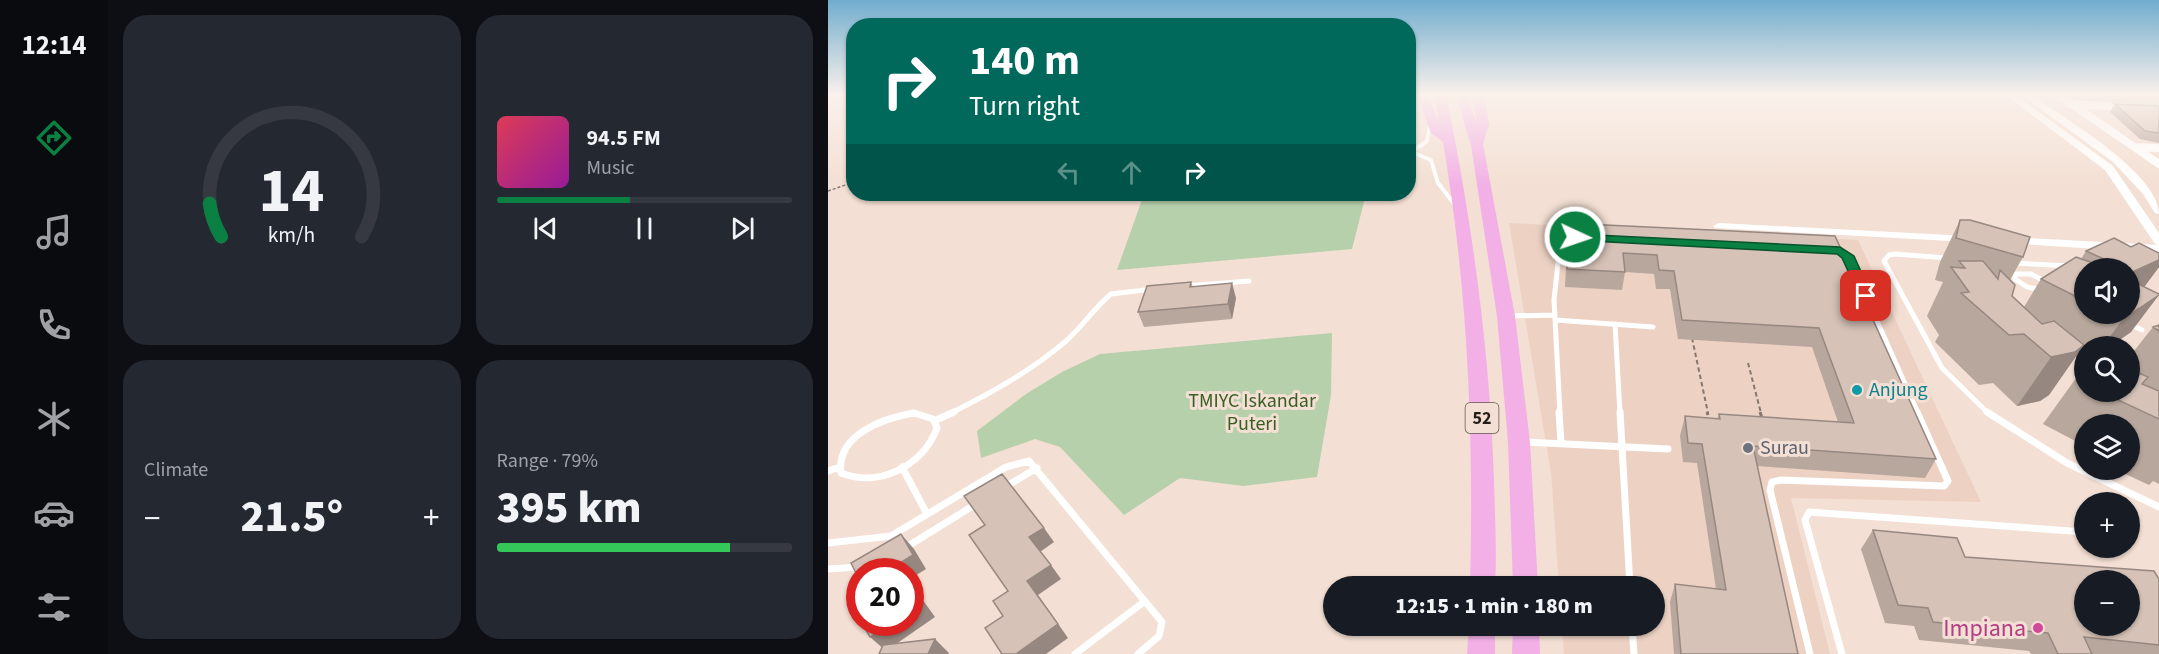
<!DOCTYPE html>
<html lang="en">
<head>
<meta charset="utf-8">
<style>
	:root { --surface:#171b24; --page:#242831; --text:#f1f3f6; --muted:#9ea1a6; --line:#363941; --accent:#0b8043 }
	body { margin:0; font-family:"Source Sans 3",sans-serif; background:var(--page); color:var(--text); height:100vh; display:flex; flex-direction:column; font-size:22px; white-space:nowrap }
	* { box-sizing:border-box; margin:0 }
	p { font-size:20px; color:var(--muted) }
	.icon { flex:none; width:33px; height:33px; fill:none; stroke:currentColor; stroke-width:2; stroke-linecap:round; stroke-linejoin:round }
	.map { position:relative; flex:1; overflow:hidden }
	.side { display:flex; flex-direction:column; gap:15px; padding:15px; background:#0d0f14; width:720px }
	.side>* { flex:none }
	.guide { position:absolute; left:18px; top:18px; width:570px; height:183px; border-radius:24px; box-shadow:0 2px 4px #0004; background:#00695c; color:#fff; overflow:hidden }
	.buttons { position:absolute; left:1246px; top:258px; display:grid; gap:12px }
	.buttons a { display:grid; place-items:center; width:66px; height:66px; border-radius:50%; background:var(--surface); box-shadow:0 2px 4px #0004; font-size:30px }
	.speed { position:absolute; left:18px; top:558px; display:flex; gap:12px; font-size:30px; font-weight:700; text-align:center }
	.speed>* { display:grid; place-content:center; width:78px; height:78px; border-radius:50%; background:var(--surface); box-shadow:0 2px 4px #0004; line-height:1 }
	.speed .limit { border:9px solid #d22; background:#fff; color:#111 }
	.pin { position:absolute; display:grid; place-items:center; width:51px; height:51px; color:#fff; margin:-26px; border-radius:12px; box-shadow:0 3px 9px #0006 }
	.me { position:absolute; width:66px; margin:-33px; rotate:93deg; stroke-linejoin:round; filter:drop-shadow(0 0 4px #0008) }
	.turn { display:flex; align-items:center; gap:21px; height:126px; padding:0 24px; font-size:27px }
	.turn .icon { width:78px; height:78px; stroke-width:2.5 }
	.turn b { display:block; font-size:42px; line-height:51px }
	.lanes { display:flex; align-items:center; height:57px; padding:0 24px; background:#0003; justify-content:center; gap:30px; direction:ltr }
	.lanes .off { opacity:.35 }
	.big { font-size:45px; font-weight:800; line-height:1.1 }
	.side .card { flex:1; display:flex; flex-direction:column; justify-content:center; gap:9px; min-width:0; padding:0 21px; border-radius:24px; background:var(--page) }
	.side .dial { align-items:center; gap:0 }
	.dial svg { height:156px; overflow:visible; fill:none; stroke:var(--line); stroke-width:7; stroke-linecap:round; text-anchor:middle }
	.dial text { fill:var(--text); stroke:none }
	.song { display:flex; align-items:center; gap:18px }
	.cover { width:72px; height:72px; border-radius:9px; background:linear-gradient(135deg,hsl(350 70% 55%),hsl(300 70% 35%)) }
	.played { height:6px; border-radius:3px; background:linear-gradient(90deg,var(--accent) 45%,var(--line) 45%) }
	.keys { display:flex; justify-content:space-around; direction:ltr }
	.heat { display:flex; justify-content:space-between; align-items:center; font-size:33px; direction:ltr }
	.charge { height:9px; border-radius:4px; background:linear-gradient(90deg,#34c759 79%,var(--line) 0) }
	.side .tiles { flex:1; display:grid; gap:15px; grid-template-columns:repeat(2,1fr) }
	.trip { position:absolute; left:495px; top:576px; width:342px; height:60px; border-radius:30px; background:var(--surface); box-shadow:0 2px 4px #0004; font-weight:800; line-height:60px; text-align:center }
	main { display:flex; flex:1; min-height:0 }
	.tab-bar { display:flex; flex-direction:column; width:108px; justify-content:space-around; align-items:center; background:#090b0e; color:var(--muted) }
	.tab-bar .icon { width:42px; height:42px }
	.tab-bar .on { color:var(--accent) }
	.tab-bar b { font-size:27px; color:var(--text) }
	.map>svg:first-child { display:block }
	.built { fill:#edd2c3 }
	.green { fill:#b7d0ac }
	.lines { fill:none; stroke-linecap:round; stroke-linejoin:round }
	.path-far2 { stroke:#847770; stroke-width:1.5; stroke-dasharray:3 2; stroke-linecap:butt }
	.path-far1 { stroke:#847770; stroke-width:2; stroke-dasharray:4.5 3; stroke-linecap:butt }
	.path { stroke:#847770; stroke-width:3; stroke-dasharray:6 4; stroke-linecap:butt }
	.service-far2 { stroke:#fff; stroke-width:4 }
	.service-far1 { stroke:#fff; stroke-width:5 }
	.service { stroke:#fff; stroke-width:7 }
	.minor { stroke:#fff; stroke-width:8 }
	.tertiary { fill:#fff; fill-rule:evenodd }
	.trunk { fill:#f3b0e6; fill-rule:evenodd }
	.wall { fill:#b8a79d; fill-rule:evenodd }
	.shaded-wall { fill:#968880 }
	.building { fill:#d6c2b7; stroke:#968880; stroke-width:1.5; fill-rule:evenodd }
	.route { fill:#0b8043; stroke:#07532c; stroke-width:1.5 }
	.culture-dot { fill:#0f9aa8; stroke:#f3dfd3; stroke-width:2 }
	.worship-dot { fill:#6b7280; stroke:#f3dfd3; stroke-width:2 }
	.hotel-dot { fill:#d1479c; stroke:#f3dfd3; stroke-width:2 }
	.labels { text-anchor:middle; dominant-baseline:central; stroke-width:6; stroke-linejoin:round; paint-order:stroke }
	.shield { fill:#f3dfd3; stroke:#625751; stroke-width:1.5 }
	.shield-label { font-size:18px; font-weight:bold; fill:#241d19 }
	.culture-label { font-size:20px; fill:#0d838f; stroke:#f3dfd3; text-anchor:start }
	.park-label { font-size:20px; fill:#385e24; stroke:#f3dfd3 }
	.worship-label { font-size:20px; fill:#5b616d; stroke:#f3dfd3; text-anchor:start }
	.near-hotel-label { font-size:24px; fill:#b23c85; stroke:#f3dfd3; text-anchor:end }
</style>
</head>
<body>
<main>
<nav class="tab-bar">
<b>12:14</b>
<svg class="icon on" aria-label="directions" viewBox="0 0 24 24"><path d="M12 3l9 9-9 9-9-9zM9 14v-3h6M13 9l2 2-2 2"/></svg>
<svg class="icon" aria-label="music" viewBox="0 0 24 24"><path d="M9 18V5l10-2v13"/><circle cx="6" cy="18" r="3"/><circle cx="16" cy="16" r="3"/></svg>
<svg class="icon" aria-label="phone" viewBox="0 0 24 24"><path d="M5 4h4l2 5-3 2q2 4 5 5l2-3 5 2v4C11 20 4 13 5 4z"/></svg>
<svg class="icon" aria-label="climate" viewBox="0 0 24 24"><path d="M12 3v18M4 7l16 10M4 17L20 7"/></svg>
<svg class="icon" aria-label="car" viewBox="0 0 24 24"><path d="M5 17H2v-5l4-1 3-4h7l3 4 3 1v5h-3M9 17h6M6 11h13"/><circle cx="7" cy="17" r="2"/><circle cx="17" cy="17" r="2"/></svg>
<svg class="icon" aria-label="filters" viewBox="0 0 24 24"><path d="M4 7h16M4 17h16"/><circle cx="9" cy="7" r="2"/><circle cx="15" cy="17" r="2"/></svg>
</nav>
<section class="side">
<div class="tiles">
<div class="card dial"><svg viewBox="0 0 100 80">
<path d="M14 69A42 42 0 1 1 86 69"/>
<path d="M14 69A42 42 0 0 1 8 52" stroke="#0b8043"/>
<text x="50" y="56" font-size="32" font-weight="700">14</text>
<text x="50" y="72" font-size="11">km/h</text>
</svg></div>
<div class="card">
<div class="song"><i class="cover"></i><div><b>94.5 FM</b><p>Music</p></div></div>
<div class="played"></div>
<div class="keys"><svg class="icon" aria-label="previous" viewBox="0 0 24 24"><path d="M18 5L8 12l10 7zM5 5v14"/></svg><svg class="icon" aria-label="pause" viewBox="0 0 24 24"><path d="M8 5v14M16 5v14"/></svg><svg class="icon" aria-label="next" viewBox="0 0 24 24"><path d="M6 5l10 7-10 7zM19 5v14"/></svg></div>
</div>
<div class="card"><p>Climate</p>
<div class="heat"><a>−</a><b class="big">21.5°</b><a>+</a></div>
</div>
<div class="card"><p>Range · 79%</p><b class="big">395 km</b><div class="charge"></div></div>
</div>
</section>
<div class="map">
<svg width="1331" height="654" viewBox="0 0 1331 654">
	<rect width="100%" height="100%" fill="#f3dfd3"/>
	<path class="built" d="M681,223L1030,240L1153,502L963,498L1002,654H736L734,626H826V586H731L723,472Z"/>
	<path class="green" d="M1236,94H1331V107L1250,102Z
		M316,194H538L524,249L289,270Z
		M504,333L503,395L489,477L415,486L352,478L296,515L232,447L207,439L153,458L149,431L198,394L234,372L272,354Z"/>
	<g class="lines">
		<path class="path-far2" d="M0,191L26,182"/>
		<path class="path-far1" d="M864,338L880,413
			M920,363L933,413"/>
		<path class="path" d="M879,412L880,415
			M932,412L934,418"/>
		<path class="service-far2" d="M585,151L599,141L602,125
			M584,152L603,160L610,183L627,205"/>
		<path class="service-far1" d="M1009,251L1020,256L1090,413
			M1119,258L1067,254L1061,255L1056,261L1114,368L1160,413
			M1185,263L1242,266
			M358,286L421,281
			M1214,290L1199,287L1187,279V274H1203L1218,282
			M680,316L727,315
			M727,320L825,327
			M787,324L792,413
			M1301,324L1314,330
			M123,413C163,393 203,371 238,341C254,327 266,308 283,294L325,289
			M732,413L726,300L732,245L745,238"/>
		<path class="service" d="M731,412L733,443
			M792,412L802,586
			M1159,412L1239,463L1331,507
			M86,413L105,419L109,428C95,466 51,488 13,473C8,435 55,418 86,413Z
			M106,421L126,412
			M696,442L840,449
			M74,467L99,514
			M0,471L9,468
			M177,487L209,468
			M0,543L63,536L178,467L201,461L334,622L331,636L310,654
			M77,548L148,504
			M0,569L30,567
			M804,626L806,654
			M247,654L317,601
			M982,654L942,490L944,482L953,480L1116,486L1120,481L1089,412
			M1014,654L977,520L981,512L1257,532"/>
		<path class="minor" d="M1229,94L1331,164
			M1241,104L1298,107
			M1307,147L1331,148"/>
		<path class="tertiary" d="M1176,94H1186L1285,166L1331,233V253L1179,243L1177,241L1179,239L1183,237L1331,245L1327,244L1277,170Z
			M1192,94H1202C1235,117 1331,173 1331,214L1327,213L1315,194L1285,162Z
			M891,223L1140,236L1146,239L1140,242L887,228L885,226Z"/>
		<path class="trunk" d="M588,94H600L611,123L606,94H618C644,222 662,351 666,482C667,517 669,552 667,586H642C646,437 640,289 615,142L603,133Z
			M627,94H639L649,124L644,94H656L661,124L655,144L687,316L702,442L710,586H685L680,442L669,316L643,145Z
			M641,626H667V654H639Z
			M685,626H711L712,654H684Z"/>
	</g>
	<path class="wall" d="M1287,104L1331,106V143L1312,139L1282,112Z
		M1132,220L1195,257L1182,280L1184,296L1196,307L1213,279L1253,259L1258,251L1331,267L1316,287L1303,332L1283,346H1257V352L1252,350L1221,395L1212,401L1189,406L1165,383L1151,385L1107,342L1111,335L1099,316L1115,282L1107,280L1112,262ZM1257,268H1302V314H1257Z
		M740,229L1007,236L1108,459L1097,478L929,466L970,654H846L842,602L847,584L888,589L869,463L855,462L852,436L857,416L889,419L891,414L1010,422L984,347L850,339L842,289H828L826,274L797,272L794,290L737,287Z
		M363,282L365,287L408,298L404,319L316,327L310,312Z
		M1331,325V484L1325,481L1321,485L1289,470H1302V424H1257V453L1250,450L1253,444L1215,424L1251,374L1257,368V392H1302V356L1325,327Z
		M1045,530L1137,557L1331,579V654H1203L1201,651L1091,640L1086,626L1057,623L1033,549Z"/>
	<path class="shaded-wall" d="M1331,260V267L1311,294L1302,298V273Z
		M404,283L408,298L404,319L400,304Z
		M1331,295L1303,332L1283,346H1275L1295,319Z
		M1256,345L1221,395L1212,401L1189,406L1223,357Z
		M216,528L226,542L212,552L201,537Z
		M73,534L86,549L98,569L82,579V572H72L67,566Z
		M223,565L233,579L210,595L240,638L218,654H188L199,581Z
		M82,582L107,617L58,651L42,637L64,622H82Z
		M107,639L121,653L120,654H100Z"/>
	<path class="building" d="M1287,104L1331,106V133L1317,131Z
		M1132,220H1142L1202,237L1195,257L1128,238Z
		M756,224L1007,236L1108,459L925,446L970,654H853L847,584L898,590L874,444L860,443L857,416L892,419L891,414L1026,423L991,328L854,320L846,271L831,270L829,255L795,253L797,272L739,269L740,229L756,228Z
		M1286,238L1303,247L1311,243L1331,253V260L1302,273V268H1286L1287,267L1285,263L1258,251Z
		M1248,257L1279,268H1257V301L1213,279Z
		M1131,261H1155L1170,279L1172,270L1187,285L1184,296L1214,324L1226,321L1256,345L1247,352L1223,357L1196,334L1181,335L1133,293L1141,292L1123,267L1137,268Z
		M1302,280L1331,294V295L1295,319L1283,314H1302Z
		M363,282L362,287L404,283L400,304L310,312L319,286Z
		M1331,325V331L1325,327Z
		M1257,368V377L1251,374Z
		M1302,369L1320,377L1314,384L1331,391V419L1290,400L1293,394L1287,392H1302Z
		M174,474L216,528L201,537L223,565L199,581L230,624L188,654H174L157,628L175,616L165,601L180,591L141,535L157,525L136,496Z
		M1045,530L1129,538L1137,557L1326,571L1331,579V645L1256,637L1264,654H1230L1220,633L1105,622L1100,608L1070,605ZM1257,580H1302V626H1257Z
		M73,534L85,555L67,566L72,572H32V581L23,563Z
		M82,587L93,603L82,610Z
		M32,607V620L26,611Z
		M33,622H64L42,637Z
		M107,639L100,654H51L55,645Z"/>
	<linearGradient id="sky" x2="0" y2="1"><stop stop-color="#72adce"/><stop offset="0.51" stop-color="#faf1eb"/><stop offset="1" stop-color="#faf1eb" stop-opacity="0"/></linearGradient>
	<rect width="1331" height="186" fill="url(#sky)"/>
	<path class="route" d="M747,234L1012,247L1026,256L1044,296L1042,299H1033L1014,258L1009,254L743,240L741,237Z"/>
	<circle class="culture-dot" cx="1029" cy="390" r="6"/>
	<circle class="worship-dot" cx="920" cy="448" r="6"/>
	<circle class="hotel-dot" cx="1210" cy="628" r="6"/>
	<g class="labels">
		<rect class="shield" x="637.5" y="403" width="33" height="30" rx="4.5"/>
		<g class="shield-label">
			<text x="654" y="418">52</text>
		</g>
		<g class="culture-label">
			<text x="1041" y="390">Anjung</text>
		</g>
		<g class="park-label">
			<text x="424" y="401">TMIYC Iskandar<tspan x="424" dy="23">Puteri</tspan></text>
		</g>
		<g class="worship-label">
			<text x="932" y="448">Surau</text>
		</g>
		<g class="near-hotel-label">
			<text x="1198" y="628">Impiana</text>
		</g>
	</g>
</svg>
<div class="buttons">
<a><svg class="icon" aria-label="sound" viewBox="0 0 24 24"><path d="M4 9h4l5-4v14l-5-4H4zM17 9q2 3 0 6"/></svg></a>
<a><svg class="icon" aria-label="search" viewBox="0 0 24 24"><circle cx="10" cy="10" r="6"/><path d="M15 15l6 6"/></svg></a>
<a><svg class="icon" aria-label="layers" viewBox="0 0 24 24"><path d="M12 4l9 5-9 5-9-5zM3 14l9 5 9-5"/></svg></a>
<a>+</a>
<a>−</a>
</div>
<div class="speed"><div class="limit">20</div></div>
<div class="pin" style="left:1038px;top:296px;background:#d93025"><svg class="icon" aria-label="arrive" viewBox="0 0 24 24"><path d="M6 21V4h12l-3 4 3 4H6"/></svg></div>
<svg class="me" style="left:747px;top:237px" viewBox="-20 -20 40 40"><circle r="17" fill="#0b8043" stroke="#fff" stroke-width="3"/><path d="M0-11L8 9 0 5-8 9z" fill="#fff"/></svg>
<div class="trip">12:15 · 1 min · 180 m</div>
<div class="guide">
<div class="turn"><svg class="icon" aria-label="right" viewBox="0 0 24 24"><path d="M7 20v-9h11M14 6l5 5-5 5"/></svg><div><b>140 m</b>Turn right</div></div>
<div class="lanes"><svg class="icon off" aria-label="left" viewBox="0 0 24 24"><path d="M17 20v-9H6M10 6l-5 5 5 5"/></svg><svg class="icon off" aria-label="ahead" viewBox="0 0 24 24"><path d="M12 20V5M6 11l6-6 6 6"/></svg><svg class="icon" aria-label="right" viewBox="0 0 24 24"><path d="M7 20v-9h11M14 6l5 5-5 5"/></svg></div>
</div>
</div>
</main>
</body>
</html>
